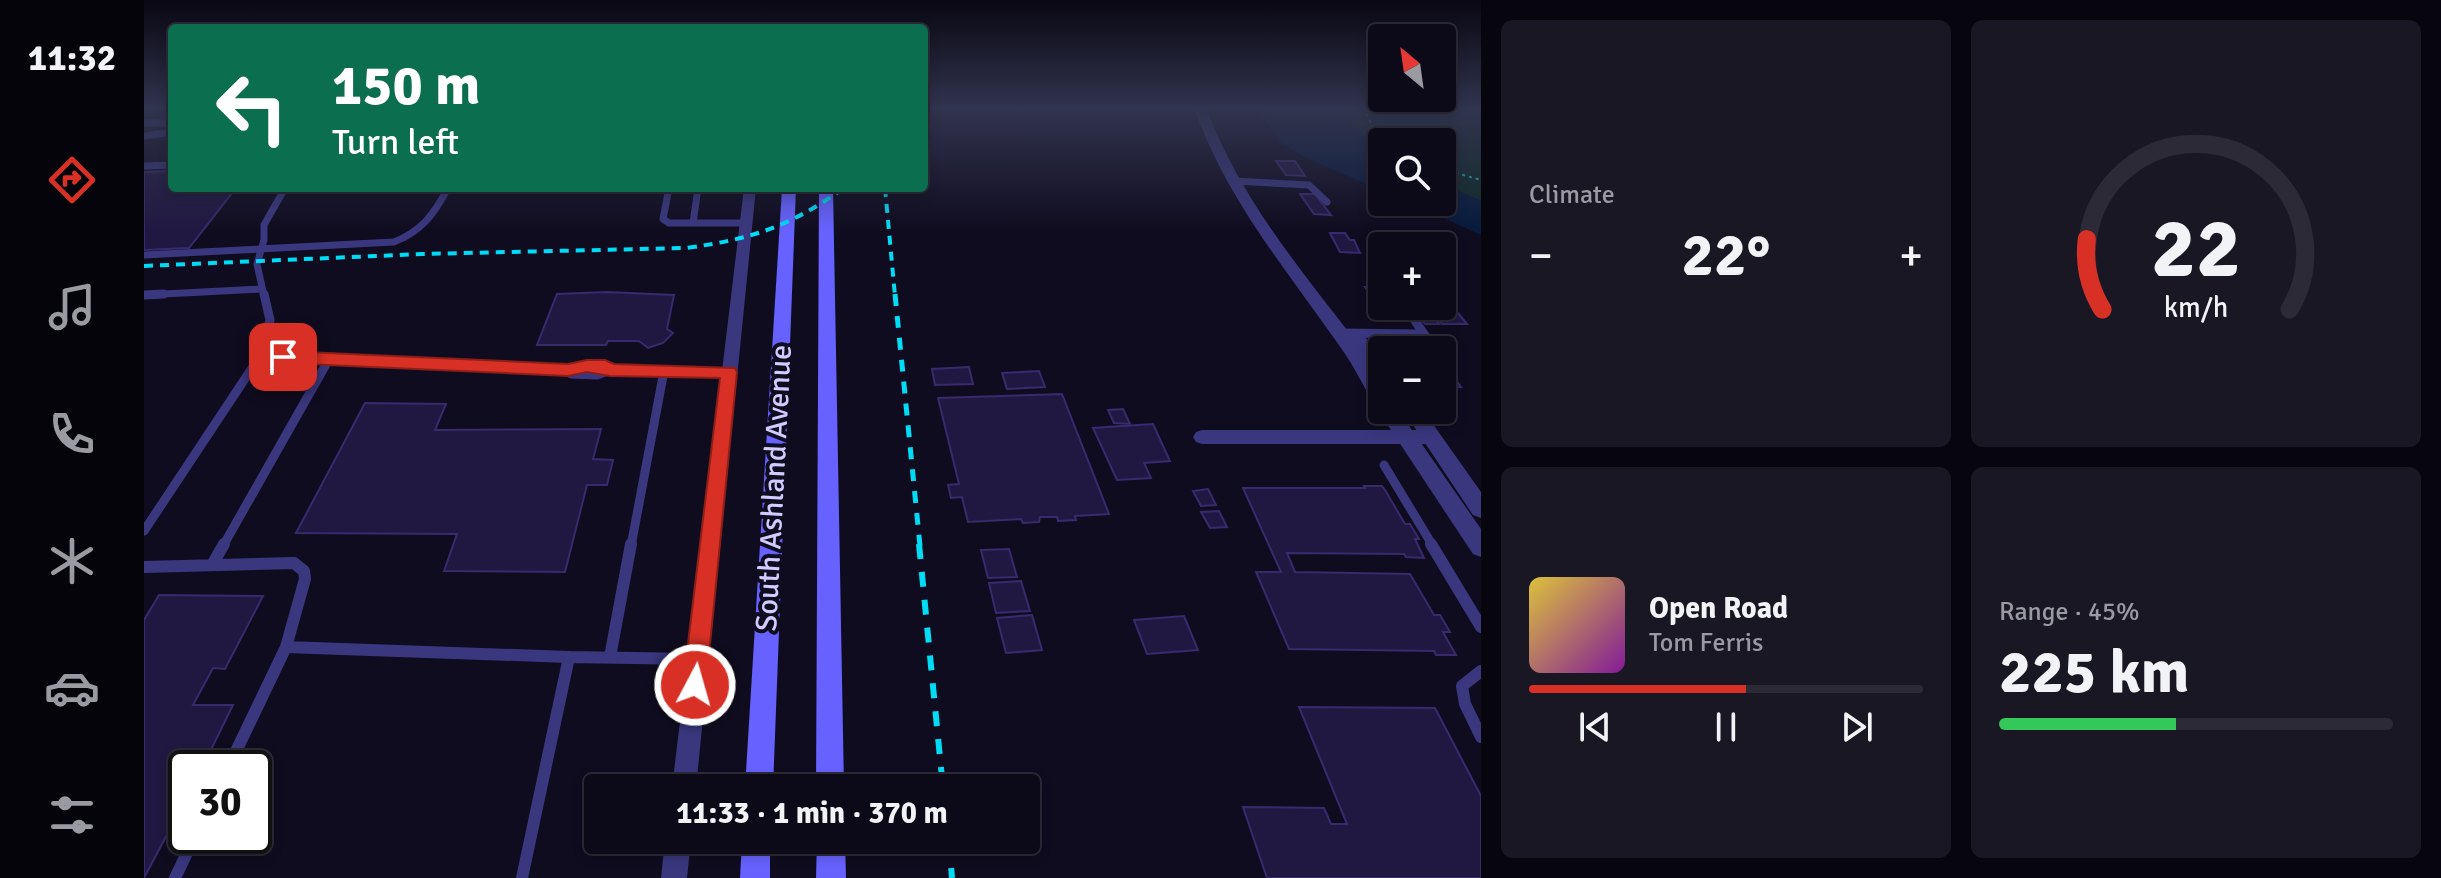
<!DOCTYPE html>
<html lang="en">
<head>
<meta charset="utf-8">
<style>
	:root { --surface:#0c0918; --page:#1a1725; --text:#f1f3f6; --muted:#9a9aa2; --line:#2c2a37; --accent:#d93025 }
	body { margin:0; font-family:Signika,sans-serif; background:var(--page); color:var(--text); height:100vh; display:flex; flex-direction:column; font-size:30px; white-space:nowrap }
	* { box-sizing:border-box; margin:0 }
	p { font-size:26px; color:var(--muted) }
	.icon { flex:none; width:44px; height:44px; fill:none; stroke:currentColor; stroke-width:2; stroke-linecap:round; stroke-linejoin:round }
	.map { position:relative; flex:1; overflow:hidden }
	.details { display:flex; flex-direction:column; gap:20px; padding:20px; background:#07050d; width:960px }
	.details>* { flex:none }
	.guide { position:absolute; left:24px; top:24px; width:760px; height:168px; border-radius:8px; box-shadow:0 4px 12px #0003,0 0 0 2px var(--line); background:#0b6e4f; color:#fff; overflow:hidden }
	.needle { width:52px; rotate:331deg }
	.controls { position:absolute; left:1224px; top:24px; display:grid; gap:16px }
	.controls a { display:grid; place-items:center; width:88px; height:88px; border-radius:8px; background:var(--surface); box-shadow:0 4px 12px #0003,0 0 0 2px var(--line); font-size:40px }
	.speed { position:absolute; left:24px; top:750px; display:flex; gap:16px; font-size:40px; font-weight:700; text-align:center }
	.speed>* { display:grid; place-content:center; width:104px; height:104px; border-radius:50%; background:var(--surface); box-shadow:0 4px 12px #0003,0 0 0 2px var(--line); line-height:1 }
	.speed .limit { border:4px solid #111; border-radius:12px; background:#fff; color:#111 }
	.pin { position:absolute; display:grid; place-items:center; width:68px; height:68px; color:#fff; margin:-34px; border-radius:16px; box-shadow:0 4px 12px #0006 }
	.me { position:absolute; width:88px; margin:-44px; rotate:6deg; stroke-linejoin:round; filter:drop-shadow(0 0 6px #0008) }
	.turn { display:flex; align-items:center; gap:28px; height:168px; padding:0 32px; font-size:36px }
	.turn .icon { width:104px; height:104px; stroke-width:2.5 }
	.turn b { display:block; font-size:56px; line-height:68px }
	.big { font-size:60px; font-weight:700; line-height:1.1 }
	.details .card { flex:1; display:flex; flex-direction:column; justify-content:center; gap:12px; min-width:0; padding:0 28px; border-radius:12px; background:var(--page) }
	.details .dial { align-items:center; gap:0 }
	.dial svg { height:208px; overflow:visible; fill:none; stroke:var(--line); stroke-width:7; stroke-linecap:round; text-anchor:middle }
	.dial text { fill:var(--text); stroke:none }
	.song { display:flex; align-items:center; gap:24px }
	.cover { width:96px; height:96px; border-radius:12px; background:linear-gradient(135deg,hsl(50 70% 55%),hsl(290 70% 35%)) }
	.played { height:8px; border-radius:4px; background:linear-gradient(90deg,var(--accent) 55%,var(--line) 55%) }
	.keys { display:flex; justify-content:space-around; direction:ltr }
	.heat { display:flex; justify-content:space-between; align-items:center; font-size:44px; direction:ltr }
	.charge { height:12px; border-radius:6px; background:linear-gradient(90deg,#34c759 45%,var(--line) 0) }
	.details .tiles { flex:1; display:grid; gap:20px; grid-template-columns:repeat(2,1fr) }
	.trip { position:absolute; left:440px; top:774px; width:456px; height:80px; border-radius:8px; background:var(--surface); box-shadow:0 4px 12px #0003,0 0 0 2px var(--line); font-weight:700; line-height:80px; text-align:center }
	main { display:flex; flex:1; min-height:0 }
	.menu { display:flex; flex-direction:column; width:144px; justify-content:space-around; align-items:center; background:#05040a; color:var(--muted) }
	.menu .icon { width:56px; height:56px }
	.menu .on { color:var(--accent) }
	.menu b { font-size:36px; color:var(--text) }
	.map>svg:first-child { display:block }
	.green { fill:#0f2a29 }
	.water { fill:#081b3d }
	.building { fill:#211841; stroke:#382a6d; stroke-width:2 }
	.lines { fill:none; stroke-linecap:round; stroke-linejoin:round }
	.path { stroke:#2cb2ab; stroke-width:2; stroke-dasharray:3 4; stroke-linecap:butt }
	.service-far2 { stroke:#3a377f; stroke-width:7 }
	.service-far1 { stroke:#3a377f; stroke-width:9 }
	.service { stroke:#3a377f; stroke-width:12 }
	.minor { fill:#3a377f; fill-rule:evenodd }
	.tertiary { fill:#3a377f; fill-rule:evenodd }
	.secondary { fill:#6762ff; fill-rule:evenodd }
	.rail-far2 { stroke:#00dcf6; stroke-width:4; stroke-dasharray:9 7; stroke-linecap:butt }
	.rail-far1 { stroke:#00dcf6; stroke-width:5; stroke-dasharray:12 10; stroke-linecap:butt }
	.rail { stroke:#00dcf6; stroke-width:6; stroke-dasharray:15 13; stroke-linecap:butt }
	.route { fill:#d93025; stroke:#8d1f18; stroke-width:2 }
	.labels { text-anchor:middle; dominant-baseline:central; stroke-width:8; stroke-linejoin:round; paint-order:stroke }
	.street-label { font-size:30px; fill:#d1cbff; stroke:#100c20 }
</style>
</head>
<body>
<main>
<nav class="menu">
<b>11:32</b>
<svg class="icon on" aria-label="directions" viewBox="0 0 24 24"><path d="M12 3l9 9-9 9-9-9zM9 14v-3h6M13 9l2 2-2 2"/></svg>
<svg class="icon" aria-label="music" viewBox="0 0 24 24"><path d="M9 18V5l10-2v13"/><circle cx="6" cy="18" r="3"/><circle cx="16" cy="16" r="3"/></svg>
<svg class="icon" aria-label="phone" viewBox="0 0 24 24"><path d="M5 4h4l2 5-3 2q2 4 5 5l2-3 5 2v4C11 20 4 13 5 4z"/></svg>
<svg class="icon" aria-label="climate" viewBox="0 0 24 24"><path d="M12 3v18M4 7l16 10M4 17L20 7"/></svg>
<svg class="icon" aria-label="car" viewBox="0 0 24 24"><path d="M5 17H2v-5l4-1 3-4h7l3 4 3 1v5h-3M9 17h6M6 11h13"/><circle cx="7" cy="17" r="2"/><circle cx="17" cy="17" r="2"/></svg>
<svg class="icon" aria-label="filters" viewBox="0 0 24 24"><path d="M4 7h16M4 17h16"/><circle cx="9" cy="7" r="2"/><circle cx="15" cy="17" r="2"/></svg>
</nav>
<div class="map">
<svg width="1337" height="878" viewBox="0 0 1337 878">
	<rect width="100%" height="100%" fill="#100c20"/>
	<path class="green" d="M1185,107H1337V201L1298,184V142H1238V150Z"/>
	<path class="water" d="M1112,107H1185L1238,150V191L1160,157L1138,144Z
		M1298,184L1337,201V235L1265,202H1298Z"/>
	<path class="building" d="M1132,161H1151L1161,176L1142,175Z
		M28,171V188H92L45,248L0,250V172Z
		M1156,194H1171L1187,215L1170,214Z
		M1186,233H1201L1206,240H1210L1216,253L1196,252Z
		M1221,287H1238V306H1253L1257,310H1238Z
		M463,292L530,295L523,329L529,333L519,343L504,348L495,341H464L462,345H393L413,294Z
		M1283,308L1295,324H1281L1269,309Z
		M1285,308H1310L1323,324H1298Z
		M825,367L829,384L791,385L788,369Z
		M1298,367H1302L1317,387H1298Z
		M895,371L901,387L863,389L858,373Z
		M918,394L965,514L931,516L932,520L914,521L913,517H896L895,522L879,523L877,519L824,522L818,497L807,498L804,485L815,484L794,398Z
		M221,403L302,404L291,430L457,429L449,459L469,460L463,485H443L421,572L300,571L313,534L152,533Z
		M979,409L986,424L970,423L964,410Z
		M1009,424L1026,461L1000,463L1007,478L973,480L949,428Z
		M1220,486H1238L1241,490L1261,524H1266L1275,539H1271L1280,558L1262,557L1260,554L1143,553L1151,572L1266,574L1290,615H1296L1306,632H1299L1312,655H1292L1290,651L1145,649L1112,572H1137L1099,488H1221Z
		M1064,489L1072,505L1057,506L1049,491Z
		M1075,511L1083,527L1066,528L1057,512Z
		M865,549L873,577L844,578L837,550Z
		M877,581L886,611L852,613L845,583Z
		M15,595L119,596L81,669L69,668L49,705H89L58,768H42V799L0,878V620Z
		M888,615L898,650L862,653L853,618Z
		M1040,616L1054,650L1003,654L990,620Z
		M1155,707L1291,708L1337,796V878H1123L1099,807L1180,808L1187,824H1203Z"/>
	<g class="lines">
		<path class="path" d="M1220,107L1231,134L1241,142
			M1298,169L1337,180"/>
		<path class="service-far2" d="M0,123H28
			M0,136L28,132
			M0,166L28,165
			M1090,181L1165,185L1183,202
			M525,188L519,219L525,223H549
			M554,188L549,223H601
			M0,255L250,242C278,231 290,214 304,188
			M0,295L118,289
			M120,296L113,264L120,240V225L141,188"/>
		<path class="service-far1" d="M120,294L126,320L116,356L424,370
			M0,295L20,294
			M1195,333L1280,334L1261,306
			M1280,334L1293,350
			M1298,356L1301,360
			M445,365L466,370L453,375L427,374L424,370Z
			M466,370L585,372
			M1240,465L1289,546
			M0,531L116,356
			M79,546L185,359
			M487,546L520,371"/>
		<path class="service" d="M1287,544L1337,627
			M68,565L80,544
			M0,567L150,563L160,571L161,579L142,647
			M425,657L553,659
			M466,657L487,544
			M1337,671L1318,686L1321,704L1337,737
			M84,768L142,647L425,657L378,878
			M31,878L51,836"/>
		<path class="minor" d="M600,188H612L552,788H528Z
			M1058,430H1288L1294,432L1297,437L1294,442L1288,444H1058L1052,442L1049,437L1052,432Z
			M521,840H547L543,878H517Z"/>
		<path class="tertiary" d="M1050,107H1062C1094,194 1150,261 1206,334H1218L1238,356V375L1229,370L1238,385V410H1254L1337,529V557L1329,554L1237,415L1236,407L1231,406C1220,387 1210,366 1197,348C1142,269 1082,199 1050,107Z
			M1259,410H1279L1337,492V518L1329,515Z"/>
		<path class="secondary" d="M638,188H652L629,788H601Z
			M675,188H689L700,788H672Z
			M598,840H626V878H596Z
			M673,840H701L702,878H672Z"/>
		<path class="rail-far2" d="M741,188L751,296
			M0,266L278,254L542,248C608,239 645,227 700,188"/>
		<path class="rail-far1" d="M751,294L776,546"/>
		<path class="rail" d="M775,544L799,788
			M805,840L808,878"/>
	</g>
	<linearGradient id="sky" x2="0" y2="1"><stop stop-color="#090712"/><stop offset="0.47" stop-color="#31344e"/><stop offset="1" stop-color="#31344e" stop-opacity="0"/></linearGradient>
	<rect width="1337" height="230" fill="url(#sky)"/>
	<path class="route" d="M139,351L424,364L443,360H461L470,364L591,368L593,372L562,685L559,693L551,696L542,693L539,685L576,378L466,376L443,372L424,376L139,363L130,357Z"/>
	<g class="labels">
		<g class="street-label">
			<text transform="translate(630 488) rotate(-87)">South Ashland Avenue</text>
		</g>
	</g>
</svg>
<div class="controls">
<a><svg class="needle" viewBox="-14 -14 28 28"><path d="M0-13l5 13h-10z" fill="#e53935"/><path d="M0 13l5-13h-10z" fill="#9a9aa2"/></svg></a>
<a><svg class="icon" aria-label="search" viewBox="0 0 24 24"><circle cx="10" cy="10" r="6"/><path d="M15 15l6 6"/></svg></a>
<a>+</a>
<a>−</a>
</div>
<div class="speed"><div class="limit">30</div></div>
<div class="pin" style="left:139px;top:357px;background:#d93025"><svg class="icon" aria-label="arrive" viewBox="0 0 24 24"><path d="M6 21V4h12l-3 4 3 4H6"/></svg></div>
<svg class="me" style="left:551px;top:685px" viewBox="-20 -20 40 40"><circle r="17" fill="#d93025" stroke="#fff" stroke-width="3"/><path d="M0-11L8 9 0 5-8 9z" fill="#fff"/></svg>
<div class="trip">11:33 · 1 min · 370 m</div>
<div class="guide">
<div class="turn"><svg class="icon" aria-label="left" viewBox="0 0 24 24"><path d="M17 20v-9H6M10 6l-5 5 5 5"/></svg><div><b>150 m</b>Turn left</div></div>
</div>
</div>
<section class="details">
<div class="tiles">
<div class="card"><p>Climate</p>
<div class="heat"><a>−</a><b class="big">22°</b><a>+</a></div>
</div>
<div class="card dial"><svg viewBox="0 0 100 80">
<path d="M14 69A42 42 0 1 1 86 69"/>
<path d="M14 69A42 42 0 0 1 8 42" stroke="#d93025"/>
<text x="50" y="56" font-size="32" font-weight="700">22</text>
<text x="50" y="72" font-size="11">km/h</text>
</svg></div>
<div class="card">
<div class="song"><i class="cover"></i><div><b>Open Road</b><p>Tom Ferris</p></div></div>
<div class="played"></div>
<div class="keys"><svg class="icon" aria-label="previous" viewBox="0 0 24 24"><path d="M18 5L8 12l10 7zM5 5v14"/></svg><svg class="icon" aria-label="pause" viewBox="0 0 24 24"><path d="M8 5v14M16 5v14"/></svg><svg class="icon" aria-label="next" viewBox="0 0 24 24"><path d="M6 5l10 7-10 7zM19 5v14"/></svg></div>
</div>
<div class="card"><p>Range · 45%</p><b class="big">225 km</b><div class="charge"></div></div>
</div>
</section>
</main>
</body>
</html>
